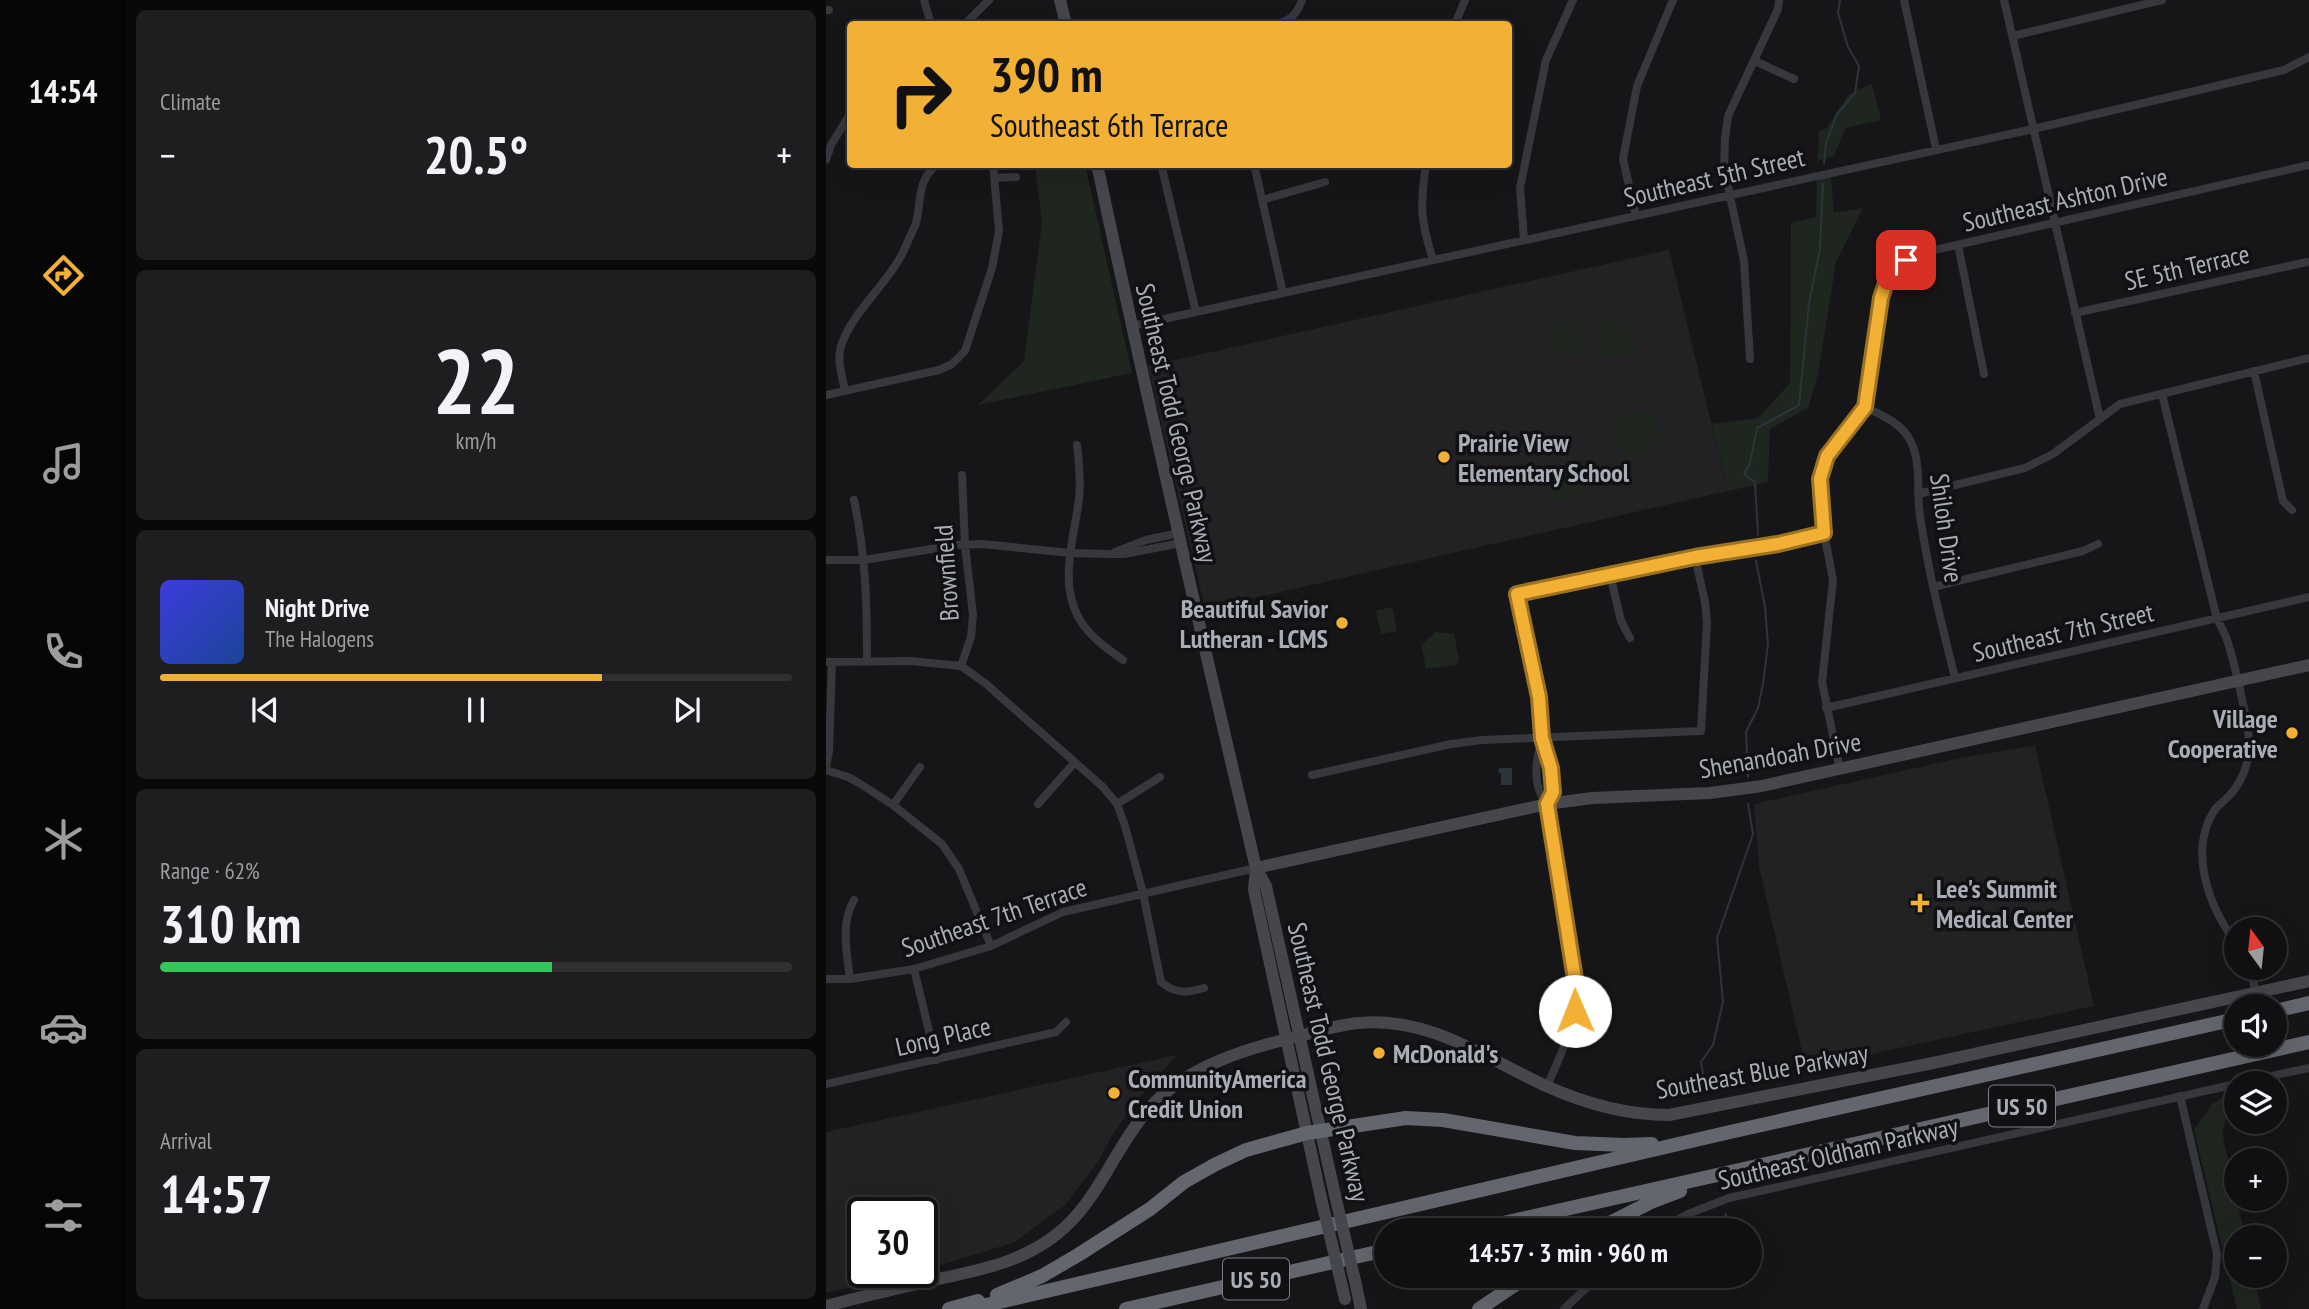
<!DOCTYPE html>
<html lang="en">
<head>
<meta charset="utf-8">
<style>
	:root { --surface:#101012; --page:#1e1e20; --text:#f1f3f6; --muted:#9c9d9f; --line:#303032; --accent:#f2b134 }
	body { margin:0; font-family:"PT Sans Narrow",sans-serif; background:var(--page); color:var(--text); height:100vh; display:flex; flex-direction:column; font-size:26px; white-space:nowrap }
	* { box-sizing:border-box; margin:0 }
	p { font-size:23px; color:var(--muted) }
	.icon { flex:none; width:38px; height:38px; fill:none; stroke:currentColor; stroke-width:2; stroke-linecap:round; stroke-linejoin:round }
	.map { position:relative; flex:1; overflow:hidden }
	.panel { display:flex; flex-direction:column; gap:10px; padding:10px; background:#09090a; width:700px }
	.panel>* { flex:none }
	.banner { position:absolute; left:21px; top:21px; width:665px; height:147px; border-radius:7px; box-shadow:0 7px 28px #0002,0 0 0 2px var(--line); background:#f2b134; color:#111; overflow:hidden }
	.needle { width:46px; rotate:345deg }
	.fabs { position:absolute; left:1398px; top:917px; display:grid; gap:14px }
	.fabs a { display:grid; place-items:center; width:63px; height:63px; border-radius:50%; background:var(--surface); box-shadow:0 7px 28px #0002,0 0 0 2px var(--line); font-size:35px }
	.speed { position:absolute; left:21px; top:1197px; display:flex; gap:14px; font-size:35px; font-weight:700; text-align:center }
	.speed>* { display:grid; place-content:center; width:91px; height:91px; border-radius:50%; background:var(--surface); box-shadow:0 7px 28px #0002,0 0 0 2px var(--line); line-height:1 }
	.speed .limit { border:4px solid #111; border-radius:10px; background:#fff; color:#111 }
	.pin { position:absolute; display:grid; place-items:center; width:60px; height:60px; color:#fff; margin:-30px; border-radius:14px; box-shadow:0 4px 10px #0006 }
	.me { position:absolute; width:77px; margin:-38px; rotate:359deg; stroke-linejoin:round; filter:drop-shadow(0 0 5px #0008) }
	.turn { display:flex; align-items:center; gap:24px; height:147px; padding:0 28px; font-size:32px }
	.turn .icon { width:91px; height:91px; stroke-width:2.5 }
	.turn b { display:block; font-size:49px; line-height:60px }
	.big { font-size:52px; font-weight:800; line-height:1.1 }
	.panel .tile { flex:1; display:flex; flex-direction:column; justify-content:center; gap:10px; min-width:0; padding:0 24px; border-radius:10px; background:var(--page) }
	.panel .dial { align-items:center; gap:0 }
	.dial b { font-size:91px; line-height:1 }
	.song { display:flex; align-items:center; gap:21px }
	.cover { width:84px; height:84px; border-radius:10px; background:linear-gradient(135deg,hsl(240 70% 55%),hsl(220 70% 35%)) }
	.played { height:7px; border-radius:4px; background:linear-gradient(90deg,var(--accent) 70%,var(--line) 70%) }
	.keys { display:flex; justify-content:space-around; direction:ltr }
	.heat { display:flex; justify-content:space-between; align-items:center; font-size:38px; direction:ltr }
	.charge { height:10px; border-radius:5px; background:linear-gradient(90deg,#34c759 62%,var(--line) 0) }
	.trip { position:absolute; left:548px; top:1218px; width:388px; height:70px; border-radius:35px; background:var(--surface); box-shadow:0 7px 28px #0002,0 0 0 2px var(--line); font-weight:800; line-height:70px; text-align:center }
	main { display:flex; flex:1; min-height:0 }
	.tab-bar { display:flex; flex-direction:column; width:126px; justify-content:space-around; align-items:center; background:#060607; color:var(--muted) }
	.tab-bar .icon { width:49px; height:49px }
	.tab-bar .on { color:var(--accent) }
	.tab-bar b { font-size:32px; color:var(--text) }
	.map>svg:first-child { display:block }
	.built { fill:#222225 }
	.green { fill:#1e261f }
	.water { fill:#2c353c }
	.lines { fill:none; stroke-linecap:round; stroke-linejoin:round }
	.stream { stroke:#2c353c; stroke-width:2 }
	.street { stroke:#37383d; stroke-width:8 }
	.secondary { stroke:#45474d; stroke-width:12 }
	.highway { stroke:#63666e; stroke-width:14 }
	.secondary-bridge { stroke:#45474d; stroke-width:12 }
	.route-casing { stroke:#9d7322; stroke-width:18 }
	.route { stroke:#f2b134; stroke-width:12 }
	.poi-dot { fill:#f2b134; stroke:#111113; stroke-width:2.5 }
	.labels { text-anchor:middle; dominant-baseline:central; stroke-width:7; stroke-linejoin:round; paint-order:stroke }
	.shield { fill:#111113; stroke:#7b7e86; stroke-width:2 }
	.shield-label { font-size:24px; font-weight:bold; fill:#a8adb8 }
	.street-label { font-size:26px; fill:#a8adb8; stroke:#111113 }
	.poi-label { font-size:26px; font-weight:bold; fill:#a8adb8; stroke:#111113; text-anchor:start }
</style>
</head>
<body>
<main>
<nav class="tab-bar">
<b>14:54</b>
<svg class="icon on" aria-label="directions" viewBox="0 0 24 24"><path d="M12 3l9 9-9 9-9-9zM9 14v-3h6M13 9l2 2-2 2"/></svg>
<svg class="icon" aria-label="music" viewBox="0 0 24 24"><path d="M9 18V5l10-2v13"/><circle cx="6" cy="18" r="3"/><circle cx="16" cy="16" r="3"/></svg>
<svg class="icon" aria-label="phone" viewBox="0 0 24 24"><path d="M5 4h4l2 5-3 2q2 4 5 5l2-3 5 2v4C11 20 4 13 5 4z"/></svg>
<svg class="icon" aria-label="climate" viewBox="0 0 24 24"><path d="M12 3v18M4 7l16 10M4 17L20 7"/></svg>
<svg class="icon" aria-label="car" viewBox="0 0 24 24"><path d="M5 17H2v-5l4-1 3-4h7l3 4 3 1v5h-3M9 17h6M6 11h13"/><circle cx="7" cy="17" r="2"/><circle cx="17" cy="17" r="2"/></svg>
<svg class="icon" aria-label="filters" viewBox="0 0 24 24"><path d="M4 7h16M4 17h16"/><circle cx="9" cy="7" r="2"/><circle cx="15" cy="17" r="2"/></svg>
</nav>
<section class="panel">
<div class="tile"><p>Climate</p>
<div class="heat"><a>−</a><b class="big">20.5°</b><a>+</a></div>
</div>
<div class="tile dial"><b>22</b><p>km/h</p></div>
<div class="tile">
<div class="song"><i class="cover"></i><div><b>Night Drive</b><p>The Halogens</p></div></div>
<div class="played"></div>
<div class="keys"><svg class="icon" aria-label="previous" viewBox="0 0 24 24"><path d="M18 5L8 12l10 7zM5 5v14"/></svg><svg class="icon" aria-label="pause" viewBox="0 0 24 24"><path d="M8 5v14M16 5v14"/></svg><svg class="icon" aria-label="next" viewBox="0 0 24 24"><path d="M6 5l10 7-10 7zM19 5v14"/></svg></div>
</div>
<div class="tile"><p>Range · 62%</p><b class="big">310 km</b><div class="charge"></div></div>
<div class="tile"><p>Arrival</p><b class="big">14:57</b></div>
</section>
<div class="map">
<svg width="1483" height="1309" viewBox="0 0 1483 1309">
	<rect width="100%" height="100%" fill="#161618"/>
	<path class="built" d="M843,250L902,491L379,609L322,366Z
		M1209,745L1268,1006L980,1068L933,867L928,804L1125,760Z
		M351,1055L323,1086L287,1134L272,1162L239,1205L189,1242L96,1271V1213H37V1272H91L0,1293V1132Z"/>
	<path class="green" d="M1046,84L1055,120L1020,128L1008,156L992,160L993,131L1000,129L1023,94Z
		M209,165H259L306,373L152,405L198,361L216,223Z
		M1005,177L1008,213L1037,208L1010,262L992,374L982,408L944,429L942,482L902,491L886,424L932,418L964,383L965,223L990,217L991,179Z
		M782,319C805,320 810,331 811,353L777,357L772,352V324Z
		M750,320L759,325V350L753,356L725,351C720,340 722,334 729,324Z
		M823,410C832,422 835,430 833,445L818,455L796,458L788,423L791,417Z
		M751,467L756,495L725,502L717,473Z
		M566,607L571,631L555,634L550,611Z
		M610,632L628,634L633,660L630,665L600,669L595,645Z
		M1410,1089L1396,1132L1419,1237H1410V1276H1428L1435,1309H1411L1368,1130L1386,1104Z"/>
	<path class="water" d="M673,768H686V785H675V774L672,771Z"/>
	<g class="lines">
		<path class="stream" d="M998,163L1000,143L1011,114L1029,93L1033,66L1022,47L1012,13L1014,0
			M932,535L929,482L918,474L924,463L931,428L973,405L983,303L994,249L997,184
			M922,777L920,732L932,708L937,684L942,644L939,607L930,561
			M880,1092L875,1062L887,1045L897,1002L891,938L927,834L922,804
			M892,1230L900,1214"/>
		<path class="street" d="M98,0L105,24
			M1078,0L1110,149
			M1178,0L1274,419
			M0,10H3
			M139,24L163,0
			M451,24C465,20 471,14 476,0
			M629,24L639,0
			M1187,36L1336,0
			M929,61L968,79
			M0,160L5,145L24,114
			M335,164L370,312
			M428,164L457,293
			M600,164C594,206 594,219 607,260
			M169,178L190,177
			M436,200L499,182
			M810,216L797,159L811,86L847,0
			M698,240L694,188L720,60L747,0
			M1132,245L1158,374
			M1249,313L1481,262
			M306,326L1207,129L1458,70L1483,57
			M924,359L918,261L898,168L899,139L902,116L952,9L953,0
			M1428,371L1457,501L1466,510
			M19,391C16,375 10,358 16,343C30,307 64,282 79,248C82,240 87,231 90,223C96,200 90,180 112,164
			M1336,394L1391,619C1395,627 1400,635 1402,643C1408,662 1427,739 1423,754C1420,771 1414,785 1402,797C1398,801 1394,804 1390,808C1361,850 1383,907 1410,943
			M0,395L113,370L126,364L139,351L166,268L173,231L167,164
			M1039,407C1056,415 1077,424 1085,442C1096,464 1090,492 1094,516C1102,571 1116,625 1129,678
			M251,445C253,462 255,482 253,499C248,538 232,584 254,620C265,638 282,649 297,660
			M1092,494L1199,468L1227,454L1294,404L1483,358
			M28,500C40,557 41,604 41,662
			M289,552L320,540L353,533
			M0,560H38L130,545L157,544L244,553L283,554H298L355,543
			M784,574L795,621L804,638
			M1107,587L1257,551L1272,544
			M0,662L85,661L135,666L159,683L277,787L291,804L299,826L317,893L335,982C349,994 361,993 378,988
			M135,666L145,637L147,615L139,545L136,475
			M1000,708L1483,597
			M716,738C710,760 705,785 721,804L750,995C747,1029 735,1055 721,1086
			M0,767L3,751L6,662
			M0,770L22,777L33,783L67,805L116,844L133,869L165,946
			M1014,770L996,682L1007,580L998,533L994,479L1001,456L1039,407L1055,297L1061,280L1071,268L1091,254L1483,165
			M486,775L625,744L656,740L875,731L881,623L879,602L869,557
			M212,804L248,763
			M291,804L334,777
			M721,804L727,791L725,768L716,738L713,697L691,594L869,557L952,544L998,533
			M67,805L94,767
			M1424,968L1430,993
			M88,969L110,1060
			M0,979H24L88,969L165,946L237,912L430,868
			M24,979C21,954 14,923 28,900
			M1413,1083L1483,1068
			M0,1084L230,1032L240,1022
			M1354,1096L1391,1254L1389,1277L1377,1309
			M833,1230L862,1214L903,1198L1410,1084
			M738,1309L773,1276"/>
		<path class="secondary" d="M234,0L240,24
			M271,164C321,399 375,634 430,868L440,886L509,1195
			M430,868L721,804L766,798L884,793L936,786L1483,665
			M430,868L428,890L495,1198
			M530,1285L535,1309
			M0,1306C34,1297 69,1289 103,1281C148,1271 194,1264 231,1234C272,1202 288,1149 321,1111C360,1064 425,1048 481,1034C498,1030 516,1024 533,1023C603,1016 659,1058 720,1086C760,1104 799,1115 843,1115L1107,1063L1483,981"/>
		<path class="highway" d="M1449,1011L1483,1003
			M646,1230L1483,1042
			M770,1230L825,1202L854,1191
			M171,1295L216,1276L252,1255L324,1209L358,1182L390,1164L420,1150L481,1133L580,1118L617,1120L749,1143L798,1145L826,1144
			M123,1309L152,1301
			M143,1309L904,1132L1410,1019
			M300,1309L560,1250
			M653,1309L702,1276"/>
		<path class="secondary-bridge" d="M509,1195L530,1285
			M495,1198L519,1299"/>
	</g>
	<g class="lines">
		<g class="route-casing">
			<path id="route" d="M749,1011V979L721,804L727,792L725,768L716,738L713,697L691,594L869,557L952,544L998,533L994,479L1001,456L1039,407L1055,298L1061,280L1080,260"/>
		</g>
		<use href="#route" class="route"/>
	</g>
	<g class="poi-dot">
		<circle cx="618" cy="457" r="7"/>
		<circle cx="516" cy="623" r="7"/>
		<circle cx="1466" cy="733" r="7"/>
		<path d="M1090.5 892.5h7v7h7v7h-7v7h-7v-7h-7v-7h7z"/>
		<circle cx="553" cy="1053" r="7"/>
		<circle cx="288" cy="1093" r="7"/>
	</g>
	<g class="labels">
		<g class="shield">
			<rect x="1163" y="1085.5" width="66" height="41" rx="5"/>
			<rect x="397" y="1258.5" width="66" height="41" rx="5"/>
		</g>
		<g class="shield-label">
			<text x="1196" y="1106">US 50</text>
			<text x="430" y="1279">US 50</text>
		</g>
		<g class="street-label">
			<text transform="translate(888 177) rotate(-13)">Southeast 5th Street</text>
			<text transform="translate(1239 199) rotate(-13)">Southeast Ashton Drive</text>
			<text transform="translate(1361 267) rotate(-13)">SE 5th Terrace</text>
			<text transform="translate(351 423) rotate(77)">Southeast Todd George Parkway</text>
			<text transform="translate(1121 528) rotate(82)">Shiloh Drive</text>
			<text transform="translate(120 573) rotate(-94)">Brownfield</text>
			<text transform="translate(1237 632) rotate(-13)">Southeast 7th Street</text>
			<text transform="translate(954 755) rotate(-10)">Shenandoah Drive</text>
			<text transform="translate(168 917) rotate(-19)">Southeast 7th Terrace</text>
			<text transform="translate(117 1036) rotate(-13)">Long Place</text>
			<text transform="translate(503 1062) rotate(77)">Southeast Todd George Parkway</text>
			<text transform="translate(936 1071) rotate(-10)">Southeast Blue Parkway</text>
			<text transform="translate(1012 1153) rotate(-13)">Southeast Oldham Parkway</text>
		</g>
		<g class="poi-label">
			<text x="632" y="442">Prairie View<tspan x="632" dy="30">Elementary School</tspan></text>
			<text x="502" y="608" text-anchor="end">Beautiful Savior<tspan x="502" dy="30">Lutheran - LCMS</tspan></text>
			<text x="1452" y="718" text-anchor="end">Village<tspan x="1452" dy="30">Cooperative</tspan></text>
			<text x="1110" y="888">Lee's Summit<tspan x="1110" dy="30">Medical Center</tspan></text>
			<text x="567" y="1053">McDonald's</text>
			<text x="302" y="1078">CommunityAmerica<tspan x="302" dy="30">Credit Union</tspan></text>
		</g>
	</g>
</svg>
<div class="fabs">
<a><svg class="needle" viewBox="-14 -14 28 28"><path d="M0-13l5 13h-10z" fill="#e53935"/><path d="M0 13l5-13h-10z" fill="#9c9d9f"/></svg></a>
<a><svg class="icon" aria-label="sound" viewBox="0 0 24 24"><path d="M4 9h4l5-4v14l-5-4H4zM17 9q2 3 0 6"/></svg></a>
<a><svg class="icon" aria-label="layers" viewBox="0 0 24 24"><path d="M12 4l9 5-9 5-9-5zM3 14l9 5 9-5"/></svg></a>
<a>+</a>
<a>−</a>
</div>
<div class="speed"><div class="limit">30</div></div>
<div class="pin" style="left:1080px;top:260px;background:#d93025"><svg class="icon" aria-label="arrive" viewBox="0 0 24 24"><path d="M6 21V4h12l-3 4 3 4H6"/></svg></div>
<svg class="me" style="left:749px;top:1011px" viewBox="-20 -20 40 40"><circle r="19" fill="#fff"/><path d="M0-13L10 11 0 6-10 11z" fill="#f2b134"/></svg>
<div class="trip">14:57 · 3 min · 960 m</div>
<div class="banner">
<div class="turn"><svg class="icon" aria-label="right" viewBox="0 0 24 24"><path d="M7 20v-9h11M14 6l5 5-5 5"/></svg><div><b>390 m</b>Southeast 6th Terrace</div></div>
</div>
</div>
</main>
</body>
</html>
